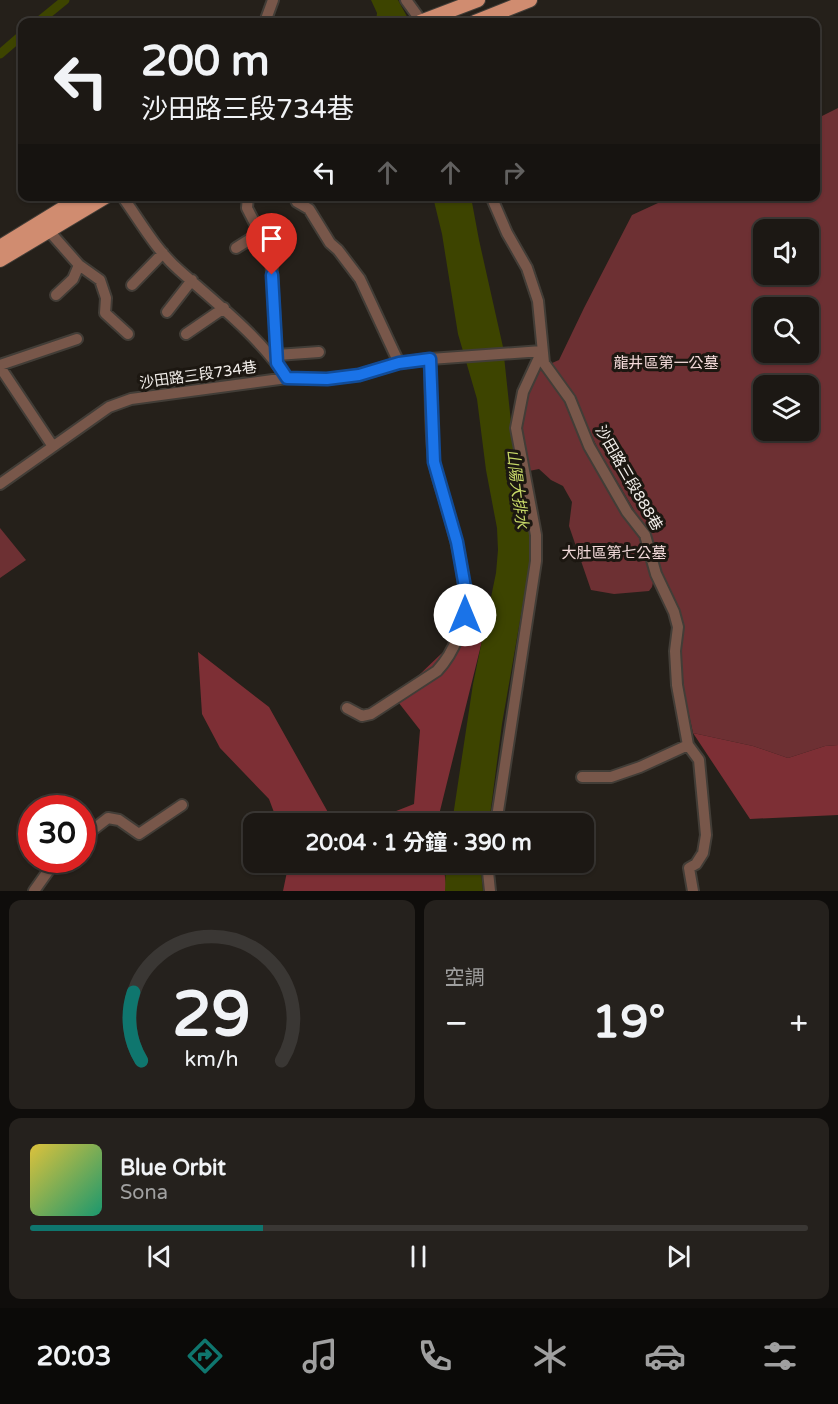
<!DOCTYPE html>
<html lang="zh-TW">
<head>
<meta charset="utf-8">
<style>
	:root { --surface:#1c1814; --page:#25211d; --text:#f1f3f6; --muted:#a0a0a0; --line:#3a3734; --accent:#0f766e }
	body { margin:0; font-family:"Varela Round","Noto Sans TC",sans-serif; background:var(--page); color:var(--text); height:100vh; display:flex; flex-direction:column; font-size:22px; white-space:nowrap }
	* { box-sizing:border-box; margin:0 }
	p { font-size:20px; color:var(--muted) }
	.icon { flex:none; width:33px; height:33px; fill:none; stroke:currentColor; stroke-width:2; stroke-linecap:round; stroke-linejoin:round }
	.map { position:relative; height:891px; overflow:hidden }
	.details { display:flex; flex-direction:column; gap:9px; padding:9px; background:#0f0d0b; flex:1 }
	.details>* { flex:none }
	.hud { position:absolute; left:18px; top:18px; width:802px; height:183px; border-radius:12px; box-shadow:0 2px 4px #0004,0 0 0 2px var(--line); background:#1c1814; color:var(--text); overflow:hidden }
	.controls { position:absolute; left:753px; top:219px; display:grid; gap:12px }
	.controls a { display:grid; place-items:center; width:66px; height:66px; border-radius:12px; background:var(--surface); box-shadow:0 2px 4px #0004,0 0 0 2px var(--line); font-size:30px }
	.speed { position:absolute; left:18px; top:795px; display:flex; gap:12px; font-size:30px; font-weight:700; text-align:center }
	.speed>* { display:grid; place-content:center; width:78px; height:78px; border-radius:50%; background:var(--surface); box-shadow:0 2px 4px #0004,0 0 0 2px var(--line); line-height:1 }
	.speed .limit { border:9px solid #d22; background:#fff; color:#111 }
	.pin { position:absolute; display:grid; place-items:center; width:51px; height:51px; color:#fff; margin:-62px -26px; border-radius:50% 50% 50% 0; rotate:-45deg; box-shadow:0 0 6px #0007 }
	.pin .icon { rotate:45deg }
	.me { position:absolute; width:66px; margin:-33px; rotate:0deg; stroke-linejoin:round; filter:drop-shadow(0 0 4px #0008) }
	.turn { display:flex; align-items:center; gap:21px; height:126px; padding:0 24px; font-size:27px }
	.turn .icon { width:78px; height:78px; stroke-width:2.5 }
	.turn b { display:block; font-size:42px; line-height:51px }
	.lanes { display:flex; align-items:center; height:57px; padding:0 24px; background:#0003; justify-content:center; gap:30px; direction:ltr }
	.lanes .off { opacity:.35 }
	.big { font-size:45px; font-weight:700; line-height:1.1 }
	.details .card { flex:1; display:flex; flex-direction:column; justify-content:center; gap:9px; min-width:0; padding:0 21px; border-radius:12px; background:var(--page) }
	.details .dial { align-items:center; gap:0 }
	.dial svg { height:156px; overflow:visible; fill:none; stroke:var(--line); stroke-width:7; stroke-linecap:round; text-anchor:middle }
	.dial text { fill:var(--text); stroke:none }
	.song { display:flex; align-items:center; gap:18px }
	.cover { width:72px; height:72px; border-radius:9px; background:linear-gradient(135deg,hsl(50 70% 55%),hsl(160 70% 35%)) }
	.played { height:6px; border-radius:3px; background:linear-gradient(90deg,var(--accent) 30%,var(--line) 30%) }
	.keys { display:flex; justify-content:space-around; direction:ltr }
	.heat { display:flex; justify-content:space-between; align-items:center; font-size:33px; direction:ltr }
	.details .tiles { flex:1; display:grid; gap:9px; grid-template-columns:1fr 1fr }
	.card:last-child { grid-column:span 2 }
	.trip { position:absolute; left:243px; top:813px; width:351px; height:60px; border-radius:12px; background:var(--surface); box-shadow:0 2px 4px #0004,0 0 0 2px var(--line); font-weight:700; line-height:60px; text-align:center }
	.dock { display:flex; height:96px; justify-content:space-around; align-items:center; background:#0b0a08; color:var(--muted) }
	.dock .icon { width:42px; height:42px }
	.dock .selected { color:var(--accent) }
	.dock b { font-size:27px; color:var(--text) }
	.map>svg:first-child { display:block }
	.green { fill:#6d3033; fill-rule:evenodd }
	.forest { fill:#7d2f35 }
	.water { fill:#3d4400 }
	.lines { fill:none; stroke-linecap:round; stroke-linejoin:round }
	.canal { stroke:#3d4400; stroke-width:9 }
	.minor-casing { stroke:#423d37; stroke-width:14 }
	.major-casing { stroke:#423d37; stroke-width:16 }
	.minor { stroke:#78574a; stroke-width:10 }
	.major { stroke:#d08c70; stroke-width:14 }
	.route-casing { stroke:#114b97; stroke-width:15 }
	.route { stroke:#1a73e8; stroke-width:10 }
	.labels { text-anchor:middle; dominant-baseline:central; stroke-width:6; stroke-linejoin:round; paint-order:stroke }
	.park-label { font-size:15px; fill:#f3dada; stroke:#1c1711 }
	.street-label { font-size:15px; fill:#f4f0ec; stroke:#1c1711 }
	.water-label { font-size:16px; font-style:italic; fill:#c6d767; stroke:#1c1711 }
</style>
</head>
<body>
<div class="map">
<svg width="838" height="891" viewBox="0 0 838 891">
	<rect width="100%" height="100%" fill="#25201a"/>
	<path class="green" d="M838,108V745L825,746L788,758L753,746L693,733L684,692L678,609L659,570L653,542L599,451L573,396L552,363L559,360L584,308L632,215L671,197L816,196V119ZM764,230H808V274H764ZM764,308H808V352H764ZM764,386H808V430H764Z
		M538,369L545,373L562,393L647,544L654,578L652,587L649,591L614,594L591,590L569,526L572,502L563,486L551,480L539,469L529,471L521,427L524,401Z
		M0,528L26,560L0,578Z"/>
	<path class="forest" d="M484,633L437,823L363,824L414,804L420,730L395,698L441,654Z
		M198,652L269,707L334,823H278L269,799L220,748L202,714Z
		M693,733L753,746L788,758L825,746L838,745V815L750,819Z
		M289,862L443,863L447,891H283Z"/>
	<path class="water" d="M371,0H398L410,22H376L377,13Z
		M433,197H471L479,240L503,347L511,422L529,511L530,563L502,724L489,823H452L473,684L496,573L498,550L497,528L486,470L477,399L458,334L442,234Z
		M446,863H480L483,891H445Z"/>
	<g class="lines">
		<path class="canal" d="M38,22L65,0
			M0,54L22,35"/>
		<g class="minor-casing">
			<path id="minor" d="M406,0L422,22
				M265,22L273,0
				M122,196C140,221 156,250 179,270C217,304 258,335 287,378
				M248,196L247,208L271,255L277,363
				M294,196L297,202L309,209L330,243L338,250L360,279L399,363
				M491,196L507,233L527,268L538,301L544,363L570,399L589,446L627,512L645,535L656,574L674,612L678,627L675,651L677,685L688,745L699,760L706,835L703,853L696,864L689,868L693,891
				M49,231L79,265L100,280L106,298L105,313L128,334
				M236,248L260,233
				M132,285L163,253
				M56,295L73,279L79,265
				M167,312L192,280
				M186,334L224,308
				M277,355L319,352
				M0,365L77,339
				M0,367L52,445
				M0,484L109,407L131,399L287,378L327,379L359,375L399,363L430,359L542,351
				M347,708L362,716L371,714L437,671C482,622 461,557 445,500C441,488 436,474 434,460C430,427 431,393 430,359
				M582,777H611L640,767L688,745
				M496,824L536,561V535L516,428L523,392L542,351
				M82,838L108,818L119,820L139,834L182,805
				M487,862L490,891
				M34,891L56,860"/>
		</g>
		<g class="major-casing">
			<path id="major" d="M420,22L478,0
				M475,22L530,0
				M0,247L83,196
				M0,260L107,196"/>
		</g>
		<use href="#minor" class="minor"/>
		<use href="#major" class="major"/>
	</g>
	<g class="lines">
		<g class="route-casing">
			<path id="route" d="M272,275L277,363L287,378L327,379L359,375L399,363L430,359L434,462L457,542L466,593L465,615"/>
		</g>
		<use href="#route" class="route"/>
	</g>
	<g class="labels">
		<g class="park-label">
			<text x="666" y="363">龍井區第一公墓</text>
			<text x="614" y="553">大肚區第七公墓</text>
		</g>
		<g class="street-label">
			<text transform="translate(198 375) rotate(-8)">沙田路三段734巷</text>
			<text transform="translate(629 478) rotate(60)">沙田路三段888巷</text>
		</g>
		<g class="water-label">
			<text transform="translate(517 489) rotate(83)">山陽大排水</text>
		</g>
	</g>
</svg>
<div class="controls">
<a><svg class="icon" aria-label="sound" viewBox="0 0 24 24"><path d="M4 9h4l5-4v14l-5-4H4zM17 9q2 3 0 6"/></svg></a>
<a><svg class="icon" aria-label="search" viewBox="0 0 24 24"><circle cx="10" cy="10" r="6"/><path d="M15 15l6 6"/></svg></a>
<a><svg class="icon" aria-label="layers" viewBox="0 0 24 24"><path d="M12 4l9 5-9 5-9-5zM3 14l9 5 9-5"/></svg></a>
</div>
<div class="speed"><div class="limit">30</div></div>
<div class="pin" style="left:272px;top:275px;background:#d93025"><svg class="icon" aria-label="arrive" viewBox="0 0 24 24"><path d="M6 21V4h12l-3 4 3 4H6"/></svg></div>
<svg class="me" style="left:465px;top:615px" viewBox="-20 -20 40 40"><circle r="19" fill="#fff"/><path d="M0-13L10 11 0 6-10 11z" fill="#1a73e8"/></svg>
<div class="trip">20:04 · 1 分鐘 · 390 m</div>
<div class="hud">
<div class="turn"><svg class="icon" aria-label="left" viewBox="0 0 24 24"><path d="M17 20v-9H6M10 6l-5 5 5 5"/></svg><div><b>200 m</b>沙田路三段734巷</div></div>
<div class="lanes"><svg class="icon" aria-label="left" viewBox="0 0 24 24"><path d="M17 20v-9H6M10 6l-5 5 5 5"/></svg><svg class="icon off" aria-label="ahead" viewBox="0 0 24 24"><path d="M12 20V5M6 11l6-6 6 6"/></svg><svg class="icon off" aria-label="ahead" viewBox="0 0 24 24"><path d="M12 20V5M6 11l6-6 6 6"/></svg><svg class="icon off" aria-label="right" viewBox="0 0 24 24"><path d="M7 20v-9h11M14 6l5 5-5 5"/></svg></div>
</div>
</div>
<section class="details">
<div class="tiles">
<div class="card dial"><svg viewBox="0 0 100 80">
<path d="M14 69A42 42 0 1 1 86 69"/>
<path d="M14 69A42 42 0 0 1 10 34" stroke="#0f766e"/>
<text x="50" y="56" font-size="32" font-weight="700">29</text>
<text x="50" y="72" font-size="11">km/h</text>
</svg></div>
<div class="card"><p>空調</p>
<div class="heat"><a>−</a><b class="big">19°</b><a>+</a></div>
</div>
<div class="card">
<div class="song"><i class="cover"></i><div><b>Blue Orbit</b><p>Sona</p></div></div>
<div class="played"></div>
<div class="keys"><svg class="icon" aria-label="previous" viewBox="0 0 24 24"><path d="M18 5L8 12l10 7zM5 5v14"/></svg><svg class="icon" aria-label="pause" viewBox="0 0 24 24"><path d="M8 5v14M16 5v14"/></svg><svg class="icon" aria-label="next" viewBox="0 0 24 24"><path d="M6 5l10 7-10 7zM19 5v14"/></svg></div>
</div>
</div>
</section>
<nav class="dock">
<b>20:03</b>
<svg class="icon selected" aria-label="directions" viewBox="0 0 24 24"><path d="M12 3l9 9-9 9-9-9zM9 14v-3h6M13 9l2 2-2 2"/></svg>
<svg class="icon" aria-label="music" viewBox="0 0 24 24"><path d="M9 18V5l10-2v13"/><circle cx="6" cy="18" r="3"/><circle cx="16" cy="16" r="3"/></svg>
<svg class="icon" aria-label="phone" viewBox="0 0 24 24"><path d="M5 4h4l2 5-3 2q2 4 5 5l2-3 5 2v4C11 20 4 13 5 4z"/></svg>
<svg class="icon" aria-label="climate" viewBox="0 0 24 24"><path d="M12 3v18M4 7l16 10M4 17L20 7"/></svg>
<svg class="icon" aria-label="car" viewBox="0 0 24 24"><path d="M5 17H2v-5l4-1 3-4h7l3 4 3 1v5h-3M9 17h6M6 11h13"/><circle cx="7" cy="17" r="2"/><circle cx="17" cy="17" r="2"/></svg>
<svg class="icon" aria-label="filters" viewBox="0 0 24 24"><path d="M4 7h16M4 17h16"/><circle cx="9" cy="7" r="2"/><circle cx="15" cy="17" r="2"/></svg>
</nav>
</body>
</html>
